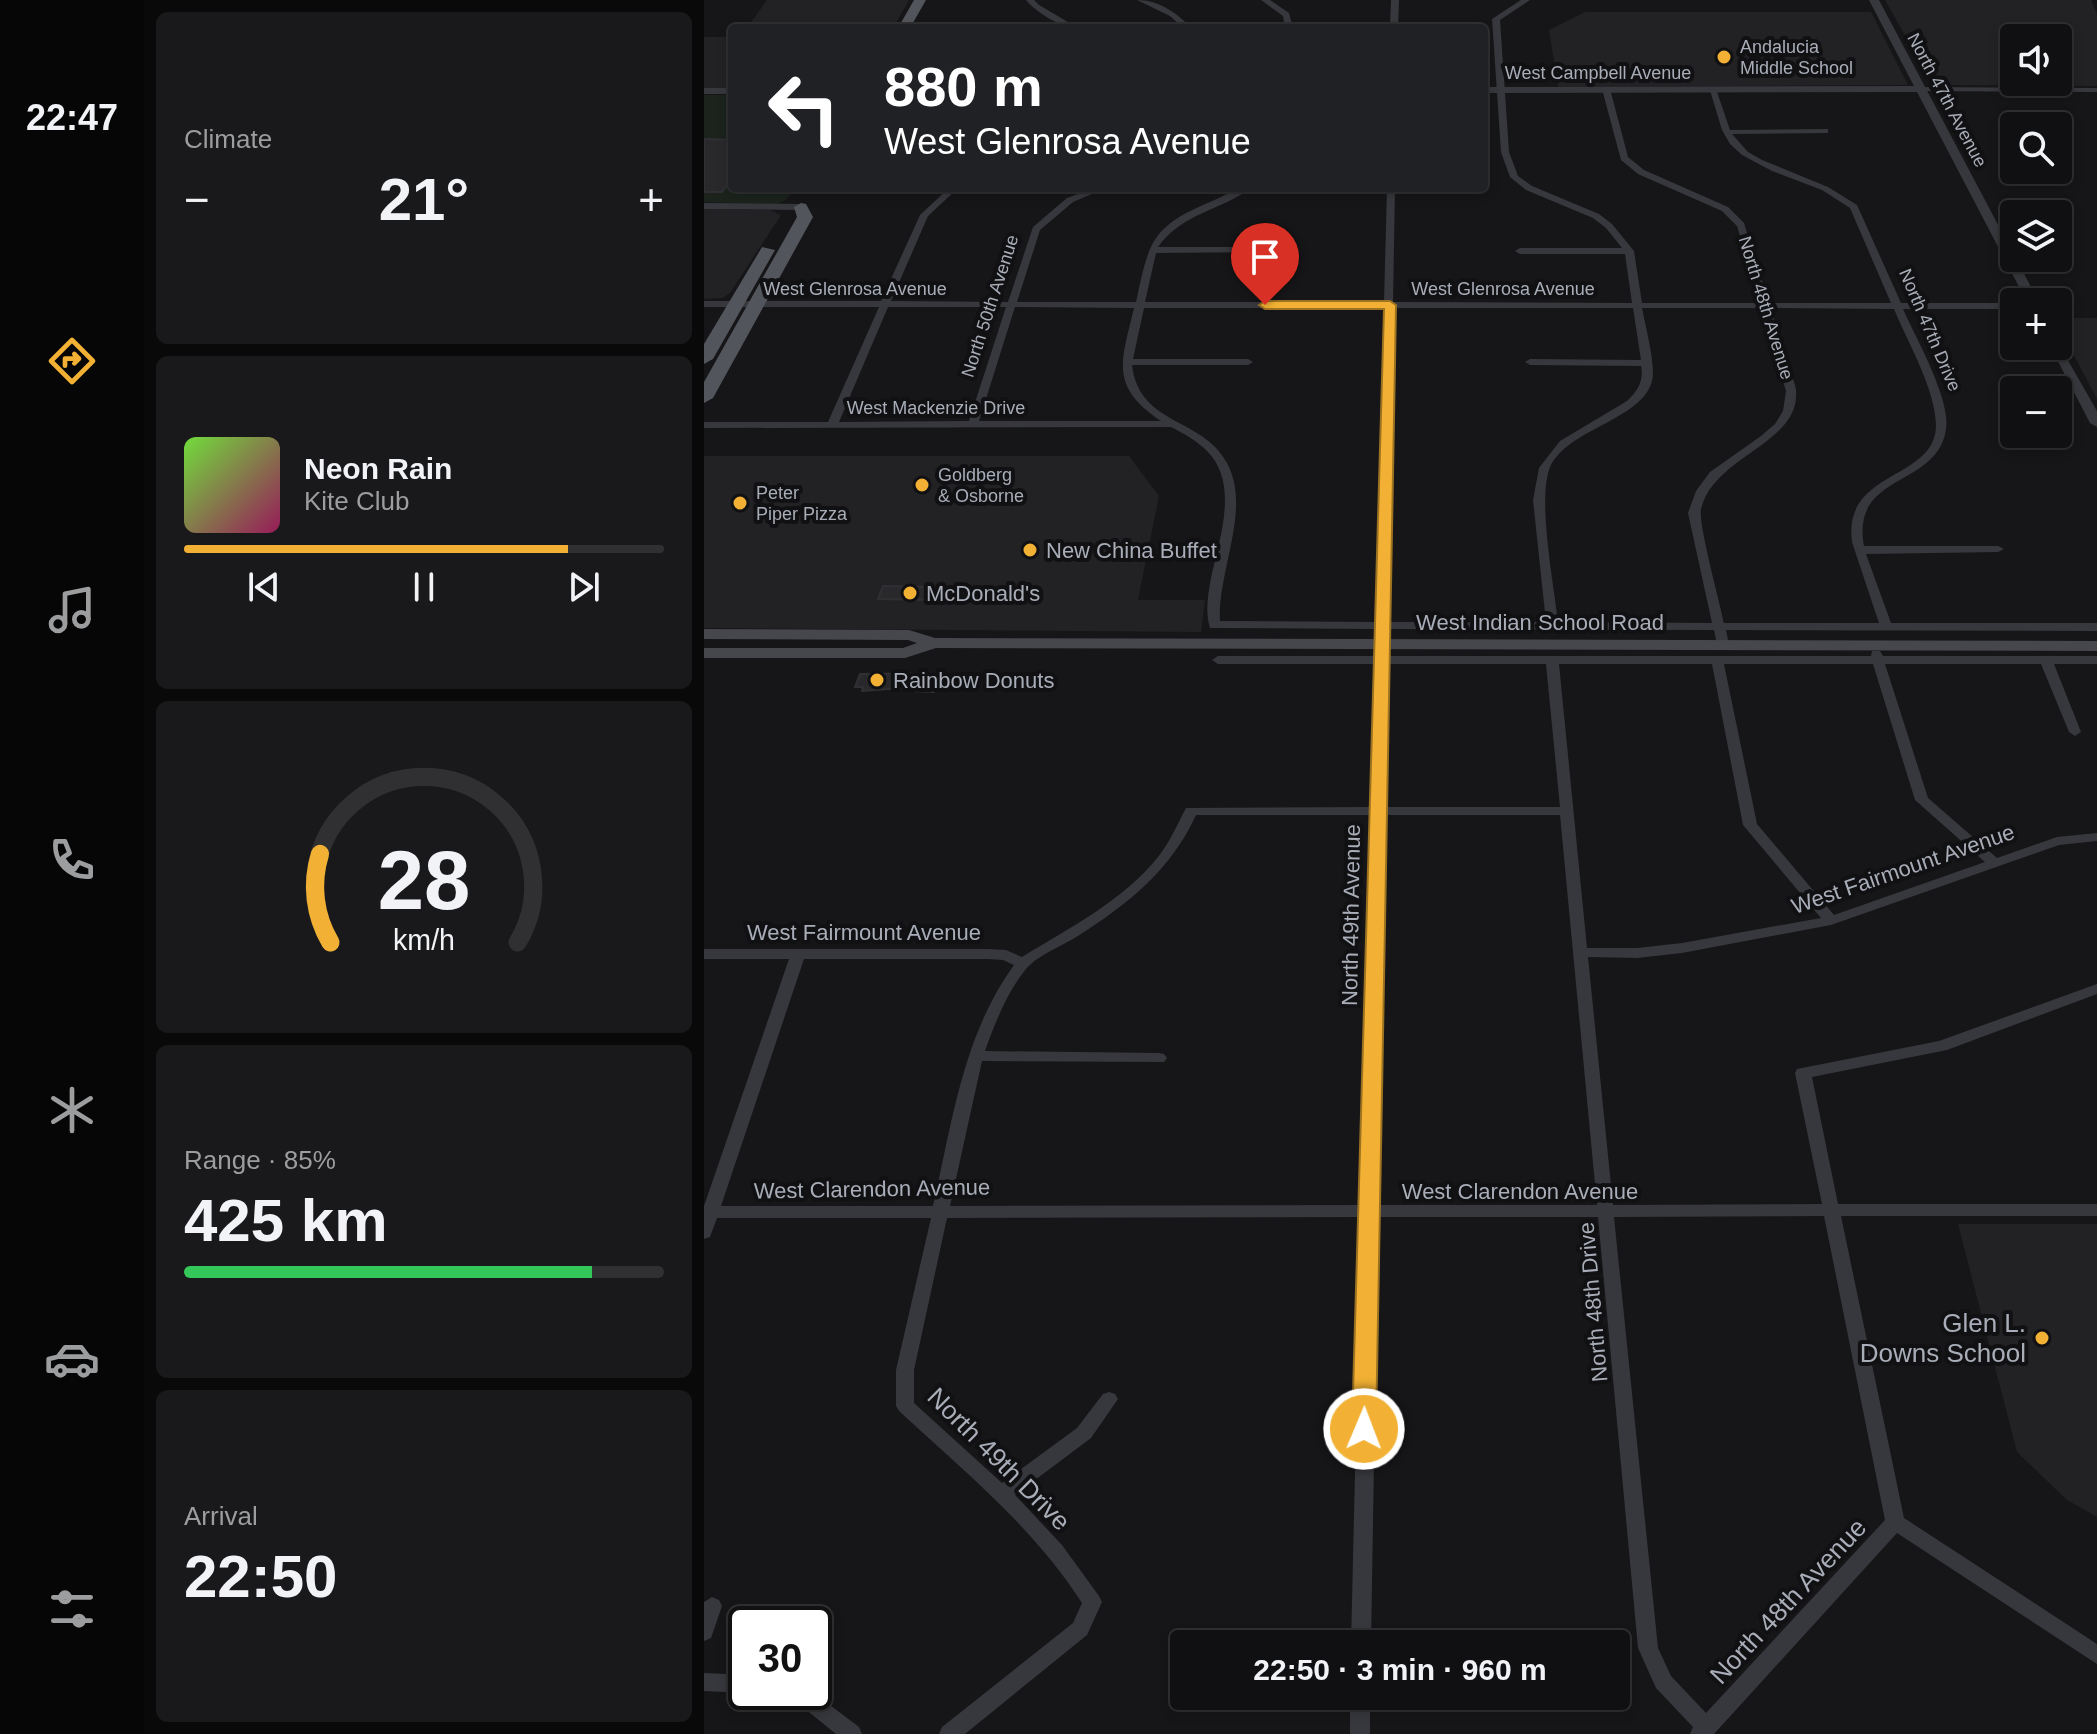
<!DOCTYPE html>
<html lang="en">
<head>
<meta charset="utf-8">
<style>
	:root { --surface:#101012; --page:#19191b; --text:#f1f3f6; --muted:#9c9d9f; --line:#303032; --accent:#f2b134 }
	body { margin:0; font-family:Arial,sans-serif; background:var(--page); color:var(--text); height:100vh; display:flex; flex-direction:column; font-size:30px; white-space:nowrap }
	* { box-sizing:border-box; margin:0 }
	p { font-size:26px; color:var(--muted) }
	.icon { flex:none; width:44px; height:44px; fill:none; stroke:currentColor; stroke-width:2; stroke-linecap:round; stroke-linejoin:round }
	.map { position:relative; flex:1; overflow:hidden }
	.side { display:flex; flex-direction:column; gap:12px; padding:12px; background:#09090a; width:560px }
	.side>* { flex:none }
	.hud { position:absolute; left:24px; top:24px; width:760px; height:168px; border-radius:8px; box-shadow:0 4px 12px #0003,0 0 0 2px var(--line); background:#202124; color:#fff; overflow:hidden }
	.buttons { position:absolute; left:1296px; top:24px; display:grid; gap:16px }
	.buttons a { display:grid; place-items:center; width:72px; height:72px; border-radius:8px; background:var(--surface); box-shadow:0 4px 12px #0003,0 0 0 2px var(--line); font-size:40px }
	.speed { position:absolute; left:24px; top:1606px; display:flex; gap:16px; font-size:40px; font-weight:700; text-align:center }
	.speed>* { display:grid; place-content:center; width:104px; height:104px; border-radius:50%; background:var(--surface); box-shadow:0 4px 12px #0003,0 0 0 2px var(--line); line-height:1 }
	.speed .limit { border:4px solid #111; border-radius:12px; background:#fff; color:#111 }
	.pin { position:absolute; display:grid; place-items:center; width:68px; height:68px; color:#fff; margin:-82px -34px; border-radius:50% 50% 50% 0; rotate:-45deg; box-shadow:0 0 8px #0007 }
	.pin .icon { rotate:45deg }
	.me { position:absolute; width:88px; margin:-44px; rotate:1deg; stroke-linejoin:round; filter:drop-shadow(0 0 6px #0008) }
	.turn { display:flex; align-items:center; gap:28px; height:168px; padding:0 24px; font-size:36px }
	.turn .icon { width:104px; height:104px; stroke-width:2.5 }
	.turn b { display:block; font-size:56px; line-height:68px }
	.big { font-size:60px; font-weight:700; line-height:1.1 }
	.side .tile { flex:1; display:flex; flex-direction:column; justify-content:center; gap:12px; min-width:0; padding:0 28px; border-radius:12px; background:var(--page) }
	.side .dial { align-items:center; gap:0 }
	.dial svg { height:208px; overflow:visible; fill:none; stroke:var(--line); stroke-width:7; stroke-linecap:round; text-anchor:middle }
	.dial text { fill:var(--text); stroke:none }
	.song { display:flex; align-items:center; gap:24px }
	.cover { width:96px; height:96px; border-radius:12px; background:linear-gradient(135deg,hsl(100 70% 55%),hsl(330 70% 35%)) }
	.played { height:8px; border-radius:4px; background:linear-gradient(90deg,var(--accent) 80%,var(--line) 80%) }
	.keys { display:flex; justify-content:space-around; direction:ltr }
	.heat { display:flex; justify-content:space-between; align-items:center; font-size:44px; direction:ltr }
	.charge { height:12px; border-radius:6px; background:linear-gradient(90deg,#34c759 85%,var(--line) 0) }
	.trip { position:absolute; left:466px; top:1630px; width:460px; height:80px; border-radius:8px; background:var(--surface); box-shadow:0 4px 12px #0003,0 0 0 2px var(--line); font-weight:700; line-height:80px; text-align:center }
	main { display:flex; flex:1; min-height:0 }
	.tabs { display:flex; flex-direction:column; width:144px; justify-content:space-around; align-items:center; background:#060607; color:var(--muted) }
	.tabs .icon { width:56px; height:56px }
	.tabs .current { color:var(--accent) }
	.tabs b { font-size:36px; color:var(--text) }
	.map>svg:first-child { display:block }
	.built { fill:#222225; fill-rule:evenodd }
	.green { fill:#1c231d }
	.building { fill:#29292c; stroke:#303034; stroke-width:2 }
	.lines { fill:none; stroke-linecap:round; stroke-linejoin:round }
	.minor { fill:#37383d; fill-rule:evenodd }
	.tertiary { fill:#37383d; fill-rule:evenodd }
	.secondary { fill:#45474d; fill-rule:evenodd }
	.primary { fill:#53555c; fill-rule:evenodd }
	.route { fill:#f2b134; stroke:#9d7322; stroke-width:2 }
	.poi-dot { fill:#f2b134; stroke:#111113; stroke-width:3 }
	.labels { text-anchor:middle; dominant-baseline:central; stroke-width:8; stroke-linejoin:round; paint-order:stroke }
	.far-poi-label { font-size:18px; fill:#a8adb8; stroke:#111113; text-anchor:start }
	.far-street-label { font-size:18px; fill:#a8adb8; stroke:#111113 }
	.poi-label { font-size:22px; fill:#a8adb8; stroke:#111113; text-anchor:start }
	.street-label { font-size:22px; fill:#a8adb8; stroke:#111113 }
	.near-poi-label { font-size:26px; fill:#a8adb8; stroke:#111113; text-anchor:end }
	.near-street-label { font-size:26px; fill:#a8adb8; stroke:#111113 }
</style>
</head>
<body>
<main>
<nav class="tabs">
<b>22:47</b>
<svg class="icon current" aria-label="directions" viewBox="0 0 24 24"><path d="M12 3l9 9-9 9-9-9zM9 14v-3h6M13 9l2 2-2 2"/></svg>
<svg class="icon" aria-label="music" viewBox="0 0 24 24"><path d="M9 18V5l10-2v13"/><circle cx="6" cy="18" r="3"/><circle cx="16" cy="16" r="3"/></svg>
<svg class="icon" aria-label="phone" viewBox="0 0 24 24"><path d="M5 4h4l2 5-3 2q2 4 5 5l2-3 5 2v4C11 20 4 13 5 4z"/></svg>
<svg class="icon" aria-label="climate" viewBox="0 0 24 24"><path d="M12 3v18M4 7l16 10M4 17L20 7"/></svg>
<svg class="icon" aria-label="car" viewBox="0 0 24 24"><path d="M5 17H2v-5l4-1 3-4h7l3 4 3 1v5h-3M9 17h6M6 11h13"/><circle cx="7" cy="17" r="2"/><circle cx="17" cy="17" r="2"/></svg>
<svg class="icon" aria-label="filters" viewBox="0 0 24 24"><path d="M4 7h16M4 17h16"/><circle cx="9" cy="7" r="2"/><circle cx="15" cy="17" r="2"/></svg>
</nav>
<section class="side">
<div class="tile"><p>Climate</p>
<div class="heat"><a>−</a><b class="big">21°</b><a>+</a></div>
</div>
<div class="tile">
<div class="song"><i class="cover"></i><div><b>Neon Rain</b><p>Kite Club</p></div></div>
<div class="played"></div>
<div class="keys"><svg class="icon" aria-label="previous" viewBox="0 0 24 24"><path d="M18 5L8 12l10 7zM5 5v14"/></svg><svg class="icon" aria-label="pause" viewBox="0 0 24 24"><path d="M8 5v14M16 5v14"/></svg><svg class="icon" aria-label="next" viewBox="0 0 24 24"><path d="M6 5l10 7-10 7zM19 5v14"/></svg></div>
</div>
<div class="tile dial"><svg viewBox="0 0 100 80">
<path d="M14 69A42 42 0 1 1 86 69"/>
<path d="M14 69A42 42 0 0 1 10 35" stroke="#f2b134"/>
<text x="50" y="56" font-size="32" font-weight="700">28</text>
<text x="50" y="72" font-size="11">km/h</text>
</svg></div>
<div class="tile"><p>Range · 85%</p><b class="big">425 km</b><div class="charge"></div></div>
<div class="tile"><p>Arrival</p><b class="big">22:50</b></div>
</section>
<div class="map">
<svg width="1393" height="1734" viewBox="0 0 1393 1734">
	<rect width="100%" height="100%" fill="#161618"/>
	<path class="built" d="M63,0H205L189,28H43Z
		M1181,0H1387L1393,14V86L1229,85ZM1354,38V82H1310V38Z
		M881,12H1167L1204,85L854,87L845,30Z
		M0,37H28V89H0Z
		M0,209L66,210L77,215L26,293L19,298L0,299Z
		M1354,318H1393V399L1354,325Z
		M0,456H425L455,496L434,600H501L497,632L0,628Z
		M1254,1224H1393V1517L1363,1500L1313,1452Z"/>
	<path class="green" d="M0,95H28V188H91L82,200L72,204L0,202Z"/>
	<path class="building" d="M0,139L28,140V177L18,192H0Z
		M179,586L238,587L234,600L174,599Z
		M236,673L230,692L211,691L213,687L158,691L159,687H151L156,674Z"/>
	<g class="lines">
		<path class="minor" d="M322,0H330L335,5L374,28C357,28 333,13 322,0Z
			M433,0C455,0 473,13 487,28H479L466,16Z
			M557,0H566L585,13L589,28H581L579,16Z
			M687,0H695L694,28H686Z
			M817,0H826L796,20L805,152L814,176L828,186L895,214L908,224L930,251L938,303H1056L1033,226L1018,211L934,174L917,160L898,89L902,87L906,89L924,157L940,170L1024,207L1040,223L1065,303H1187L1146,208L1118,190L1068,171L1038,155L1026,144L1018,130L1005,87L1012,89L1026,130L1124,129V133H1121L1028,134L1044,152L1058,160L1124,187L1153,205L1197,303H1310V309H1199C1212,338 1247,400 1242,429C1234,488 1146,472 1160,546H1294L1300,549L1294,552L1162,554L1187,623H1393V631L1022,630L1025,645L1019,649L1013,645L1010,630L684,629V656H1167L1168,651H1176L1179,656H1393V664H1350L1377,732L1371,736L1365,732L1337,664H1181L1224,798L1293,858L1353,837L1393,833V841L1355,845L1127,925L978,953L933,958L884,957L909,1205L1118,1204L1091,1073L1093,1069L1235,1041L1393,984V994L1243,1050L1108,1077L1134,1204H1393V1216H1137L1200,1518L1393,1644V1664L1193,1533L1010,1734H986L989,1727L952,1688L934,1648L894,1217H674L667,1644H647L657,1217L243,1218L210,1370V1403L298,1483L373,1428L399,1394L405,1392L411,1394L414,1399L387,1438L311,1495L358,1545L395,1596L398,1602L383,1635L261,1734H235L238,1727L369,1623L378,1603C330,1528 260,1471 195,1411L192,1406V1370L227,1218H13L6,1237L0,1239V1206L85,959H0V949H284L302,950L318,957C365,928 419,901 454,857C466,842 473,825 482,808L667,807L671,664H514L508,660L514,656H671L672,629L506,628C501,612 504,594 507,578C515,539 536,484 503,451C493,441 479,433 467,427L0,428V422H124L175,307H0V301H177L216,215L245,188H254L224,216L187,301L304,302L329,227L363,198L390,188H402L369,202L336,230L313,302H432C445,243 446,227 506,202C520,196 532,188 547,188C516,211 478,213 454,247H559L562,248V252L452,253L441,302H680L683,188H691L689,302L928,303L921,254H816L811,251L816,248H918L902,228L889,218L822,190L806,177L797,152L788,19ZM184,307H302L265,421L135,422ZM311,307L430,308C418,360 404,386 457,421H275ZM440,308H680L672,622L516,621C513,572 548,509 523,463C499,417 435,426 428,365H544L549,362L544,359H429ZM689,308H929L937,360L826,359L821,362L826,365L937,366C940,380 934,391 923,401L856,441L835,468L829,500L842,622H684ZM938,308H1057L1082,391L1079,411L1071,424L1057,436L1006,472L992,491L984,513L1008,623L854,622C850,585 834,504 845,470C860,427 947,420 949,374C949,354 942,329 938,308ZM1067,308L1190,309C1204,343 1231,388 1232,425C1232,481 1138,469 1148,542L1175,623H1020C1016,603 994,523 997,509C1010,455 1097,444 1092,390C1091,383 1087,374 1085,367C1079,347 1073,328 1067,308ZM683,664H842L856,807H681ZM855,664H1008L1039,825L1117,918L978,943L933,948H883ZM1020,664H1169L1211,800L1281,862L1130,915L1053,824ZM492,815H667L658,1205L246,1206L278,1061L460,1062L463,1058L460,1054L455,1053L281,1051C291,1023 303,992 322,969C334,955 358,946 374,936C424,904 467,870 492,815ZM681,815H856L893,1205H674ZM100,959H284L299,960L310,965C259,1035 248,1123 229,1206H17ZM1120,1216L1181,1520L1002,1713L967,1676L954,1648L910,1217Z
			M1215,87L1393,88V92L1218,91H1215Z
			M0,203L97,204L101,207L97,210L0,209Z
			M8,1597L15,1600L18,1606L7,1638L0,1641V1602Z
			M0,1673L42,1675V1692H45L42,1693L0,1691Z
			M75,1692L110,1693L155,1727L158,1734H132L96,1705L78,1698Z
			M646,1696H666V1734H646Z"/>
		<path class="tertiary" d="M1165,0H1175L1335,302H1323L1213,92L780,93V87L1210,86Z
			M0,88H28V94H0Z
			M1354,343L1393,411V427L1386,423L1346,346H1354Z"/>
		<path class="secondary" d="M0,629L205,630L231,638L1393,641V651L232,648L201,658H0V648H199L213,643L204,640L0,639Z"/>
		<path class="primary" d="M210,0H222L206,28H194Z
			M97,203L102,204L109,217L9,398L0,403V382L93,217L90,207Z
			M58,247L71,250L9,359L0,364V344Z"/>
	</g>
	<path class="route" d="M686,301L692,305L672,1429L669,1435L660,1438L652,1435L648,1429L680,309H561L555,305L561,301Z"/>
	<g class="poi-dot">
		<circle cx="1020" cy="57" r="8"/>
		<circle cx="218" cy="485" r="8"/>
		<circle cx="36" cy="503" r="8"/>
		<circle cx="326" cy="550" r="8"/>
		<circle cx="206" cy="593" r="8"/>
		<circle cx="173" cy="680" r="8"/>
		<circle cx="1338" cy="1338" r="8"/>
	</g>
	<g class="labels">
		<g class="far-poi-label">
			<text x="1036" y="47">Andalucia<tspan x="1036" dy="21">Middle School</tspan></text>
			<text x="234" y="475">Goldberg<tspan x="234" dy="21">&amp; Osborne</tspan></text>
			<text x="52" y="493">Peter<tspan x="52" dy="21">Piper Pizza</tspan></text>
		</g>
		<g class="far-street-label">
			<text x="894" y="73">West Campbell Avenue</text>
			<text transform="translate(1243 100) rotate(62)">North 47th Avenue</text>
			<text x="151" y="289">West Glenrosa Avenue</text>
			<text x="799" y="289">West Glenrosa Avenue</text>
			<text transform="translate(286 306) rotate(-72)">North 50th Avenue</text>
			<text transform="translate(1062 308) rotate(73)">North 48th Avenue</text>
			<text transform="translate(1226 330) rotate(67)">North 47th Drive</text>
			<text x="232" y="408">West Mackenzie Drive</text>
		</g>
		<g class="poi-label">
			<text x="342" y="550">New China Buffet</text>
			<text x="222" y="593">McDonald's</text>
			<text x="189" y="680">Rainbow Donuts</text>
		</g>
		<g class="street-label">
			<text x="836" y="622">West Indian School Road</text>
			<text transform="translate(1199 869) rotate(-19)">West Fairmount Avenue</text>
			<text transform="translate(647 915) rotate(-89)">North 49th Avenue</text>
			<text x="160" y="932">West Fairmount Avenue</text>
			<text transform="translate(168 1189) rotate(-1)">West Clarendon Avenue</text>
			<text x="816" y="1191">West Clarendon Avenue</text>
			<text transform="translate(889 1302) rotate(-95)">North 48th Drive</text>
		</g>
		<g class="near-poi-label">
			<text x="1322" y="1323">Glen L.<tspan x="1322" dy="30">Downs School</tspan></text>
		</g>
		<g class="near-street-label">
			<text transform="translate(295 1459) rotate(45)">North 49th Drive</text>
			<text transform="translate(1084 1601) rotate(-47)">North 48th Avenue</text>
		</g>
	</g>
</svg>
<div class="buttons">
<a><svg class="icon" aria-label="sound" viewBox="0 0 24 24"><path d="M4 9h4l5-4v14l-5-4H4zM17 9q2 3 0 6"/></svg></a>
<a><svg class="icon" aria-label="search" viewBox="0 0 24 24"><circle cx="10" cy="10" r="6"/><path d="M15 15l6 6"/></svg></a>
<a><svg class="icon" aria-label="layers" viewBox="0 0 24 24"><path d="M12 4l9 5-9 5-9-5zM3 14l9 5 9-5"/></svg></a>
<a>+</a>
<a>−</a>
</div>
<div class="speed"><div class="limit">30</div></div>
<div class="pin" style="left:561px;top:305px;background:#d93025"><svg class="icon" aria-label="arrive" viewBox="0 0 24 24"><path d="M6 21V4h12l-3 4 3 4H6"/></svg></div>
<svg class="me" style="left:660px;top:1429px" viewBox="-20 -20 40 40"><circle r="17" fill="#f2b134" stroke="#fff" stroke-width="3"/><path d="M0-11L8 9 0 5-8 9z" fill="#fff"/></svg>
<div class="trip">22:50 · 3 min · 960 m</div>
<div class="hud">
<div class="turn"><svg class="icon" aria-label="left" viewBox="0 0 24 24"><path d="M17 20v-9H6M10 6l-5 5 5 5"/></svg><div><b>880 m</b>West Glenrosa Avenue</div></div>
</div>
</div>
</main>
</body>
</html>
